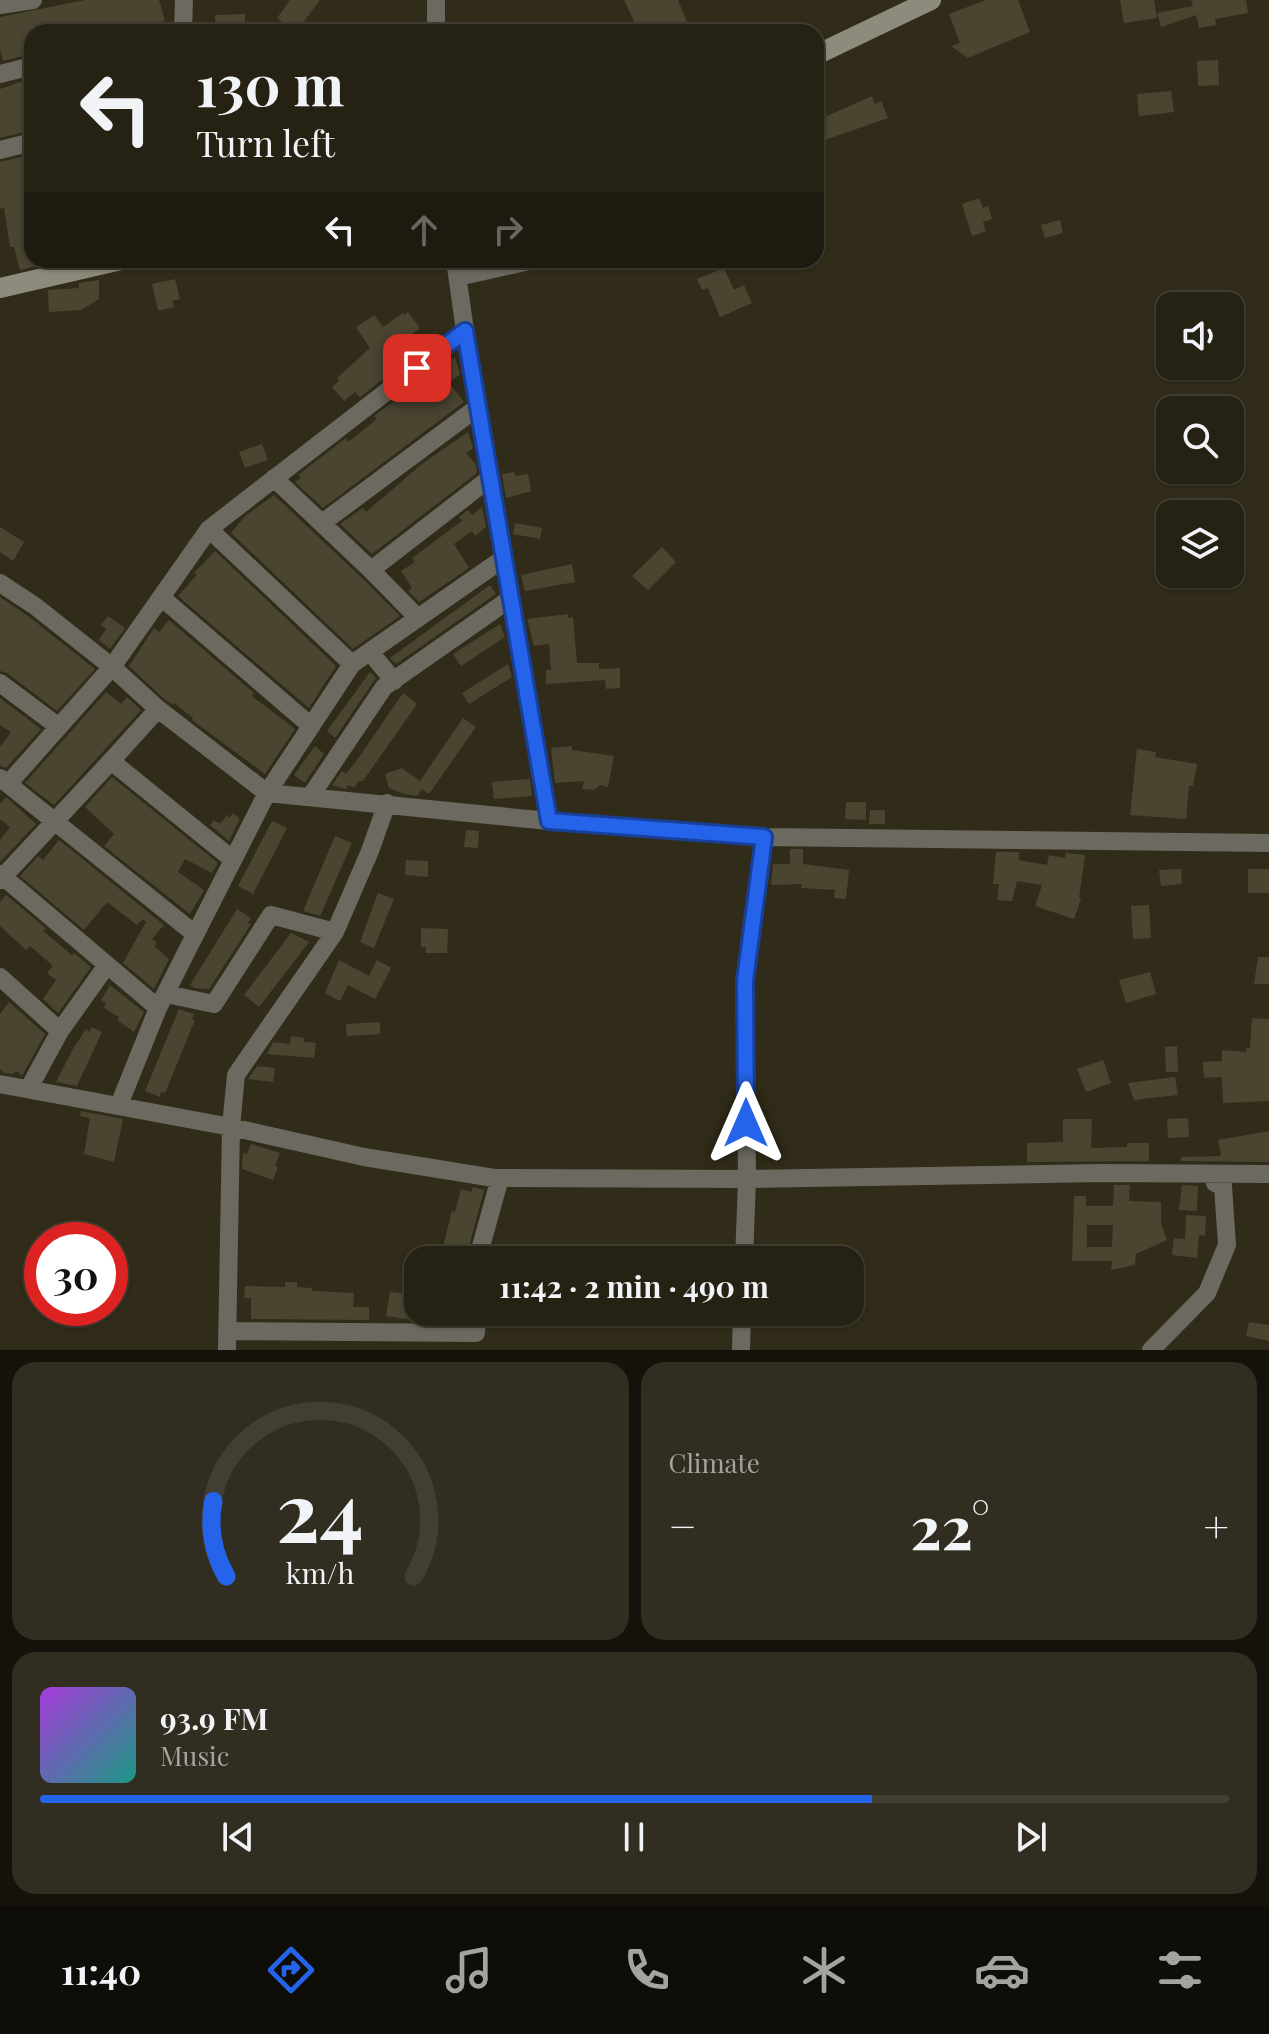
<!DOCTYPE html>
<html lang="en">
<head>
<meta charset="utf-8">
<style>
	:root { --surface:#252113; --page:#312e21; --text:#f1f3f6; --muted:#a3a3a0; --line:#423e33; --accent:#2563eb }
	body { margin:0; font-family:"Playfair Display",serif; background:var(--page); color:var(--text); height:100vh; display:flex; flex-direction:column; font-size:30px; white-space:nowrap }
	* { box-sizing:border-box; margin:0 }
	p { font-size:26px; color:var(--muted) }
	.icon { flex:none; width:44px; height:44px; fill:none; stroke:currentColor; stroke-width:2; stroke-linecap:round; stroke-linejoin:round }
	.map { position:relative; height:1350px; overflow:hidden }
	.sheet { display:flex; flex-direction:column; gap:12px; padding:12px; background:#14120a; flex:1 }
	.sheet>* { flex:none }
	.banner { position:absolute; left:24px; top:24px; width:800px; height:244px; border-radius:24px; box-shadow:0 2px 6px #0004,0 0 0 2px var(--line); background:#252113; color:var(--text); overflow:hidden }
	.controls { position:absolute; left:1156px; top:292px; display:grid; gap:16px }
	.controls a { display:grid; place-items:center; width:88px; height:88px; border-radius:16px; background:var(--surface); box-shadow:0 2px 6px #0004,0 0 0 2px var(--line); font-size:40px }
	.speed { position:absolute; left:24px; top:1222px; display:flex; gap:16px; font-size:40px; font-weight:700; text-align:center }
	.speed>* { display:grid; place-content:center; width:104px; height:104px; border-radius:50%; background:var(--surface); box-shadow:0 2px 6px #0004,0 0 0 2px var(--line); line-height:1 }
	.speed .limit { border:12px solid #d22; background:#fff; color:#111 }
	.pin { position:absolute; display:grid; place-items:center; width:68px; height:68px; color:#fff; margin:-34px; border-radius:16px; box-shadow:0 4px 12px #0006 }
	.me { position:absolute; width:88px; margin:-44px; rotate:0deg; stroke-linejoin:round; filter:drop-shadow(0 0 6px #0008) }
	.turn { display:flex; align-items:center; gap:28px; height:168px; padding:0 40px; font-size:36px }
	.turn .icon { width:104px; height:104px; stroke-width:2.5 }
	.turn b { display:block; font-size:56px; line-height:68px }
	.lanes { display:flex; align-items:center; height:76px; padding:0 40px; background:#0003; justify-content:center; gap:40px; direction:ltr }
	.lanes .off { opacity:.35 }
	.big { font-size:60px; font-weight:700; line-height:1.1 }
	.sheet .widget { flex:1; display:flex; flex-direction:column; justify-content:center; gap:12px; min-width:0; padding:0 28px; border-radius:24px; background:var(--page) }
	.sheet .dial { align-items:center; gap:0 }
	.dial svg { height:208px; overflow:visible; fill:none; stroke:var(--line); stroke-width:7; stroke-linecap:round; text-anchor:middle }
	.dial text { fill:var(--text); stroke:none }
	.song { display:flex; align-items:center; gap:24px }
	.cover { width:96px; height:96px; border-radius:12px; background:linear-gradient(135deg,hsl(280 70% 55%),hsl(170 70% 35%)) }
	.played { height:8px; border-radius:4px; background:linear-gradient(90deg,var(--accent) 70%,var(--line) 70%) }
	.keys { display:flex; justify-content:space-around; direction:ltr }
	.heat { display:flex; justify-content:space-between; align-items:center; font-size:44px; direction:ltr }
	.sheet .tiles { flex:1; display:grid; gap:12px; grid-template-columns:1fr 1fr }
	.widget:last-child { grid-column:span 2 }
	.trip { position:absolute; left:404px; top:1246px; width:460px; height:80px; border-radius:24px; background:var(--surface); box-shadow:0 2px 6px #0004,0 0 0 2px var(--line); font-weight:700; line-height:80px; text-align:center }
	.tab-bar { display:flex; height:128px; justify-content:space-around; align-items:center; background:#0f0d08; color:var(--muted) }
	.tab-bar .icon { width:56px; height:56px }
	.tab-bar .active { color:var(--accent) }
	.tab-bar b { font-size:36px; color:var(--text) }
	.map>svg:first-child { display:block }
	.building { fill:#4a4531; fill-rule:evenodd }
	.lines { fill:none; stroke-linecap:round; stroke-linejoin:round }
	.street { stroke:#6b6960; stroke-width:18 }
	.secondary { stroke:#8f8b7c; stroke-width:20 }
	.route-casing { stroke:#184099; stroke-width:20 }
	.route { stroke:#2563eb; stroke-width:14 }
</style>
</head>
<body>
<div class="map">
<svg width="1269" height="1350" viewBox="0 0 1269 1350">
	<rect width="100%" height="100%" fill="#312c19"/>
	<path class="building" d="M85,0H159L165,21L121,32H29L32,54L3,61L0,49V17Z
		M290,0H320L296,32L277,18Z
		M624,0H678L691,32H639Z
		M986,0H1018L1030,32L968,58L951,46L960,43L949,14Z
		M1120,0H1154L1157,18L1124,23Z
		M1191,0H1246L1248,13L1215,19L1216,25L1199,28L1196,15L1161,27L1157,13L1193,6Z
		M245,14V32H216L215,15Z
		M1218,60L1219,85L1198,86L1197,61Z
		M32,78V130L0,138V89Z
		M1171,91L1174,112L1139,116L1137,94Z
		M872,96L875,104L881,101L888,118L816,143V121Z
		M32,154V260L58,261L20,270L14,247H10L4,208L0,209V162Z
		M979,198L983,208L988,206L992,219L983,222L986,231L972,236L962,204Z
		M1060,220L1063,233L1045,238L1041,225Z
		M724,268L734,290L744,285L752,303L720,317L708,288L702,290L697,279Z
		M175,279L180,299L172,301L174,307L158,311L152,284Z
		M99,280V299L81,310L49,312L48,290L79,288V283Z
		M408,312L420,328L397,345L408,360L360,397L355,392L344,401L332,387L339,381L337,378L370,348L356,327L374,315L383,327L403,313L404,315Z
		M455,357L460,374L449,383L464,402L323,508L295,482L301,478L298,475L346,438L348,442L377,419L374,416L398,398L400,401L424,381L423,379Z
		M468,432L473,448L466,453L476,465L477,473L372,554L340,524L363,508L366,512L422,464Z
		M262,444L268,460L245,468L239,452Z
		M515,472V476L528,474L531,491L506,498L502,474Z
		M274,495L363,579L400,616L353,649L231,533L245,516Z
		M482,507L486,527L475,536L472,531L454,544L469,568L419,602L408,591L412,588L401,571L415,562L412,558L462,521L459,517L468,510L472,515Z
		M515,523L542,528L540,539L513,534Z
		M0,527L24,542L13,561L0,552Z
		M662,547L676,562L648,590L632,576Z
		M215,551L336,666L309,708L178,596L197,575L194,573Z
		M572,564L575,582L525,591L521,575Z
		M490,585L496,594L396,664L390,658Z
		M0,597L28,616L95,669L57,711L7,673L0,671Z
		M568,614V618L573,617L577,663H599V669L620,668V688L606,689L605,680L546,684V670H551L549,644L534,646L527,619Z
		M108,616L125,628L110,649L99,640L106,629L101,625Z
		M169,620L254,693L252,696L295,729L265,774L192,720L193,718L174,703L172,704L163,698L129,666L154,628L159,632Z
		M500,624L505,637L461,666L453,654Z
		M508,664L512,677L469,704L462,693Z
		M370,672L376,678L335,738L327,731Z
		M106,692L121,704L127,697L141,710L54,805L25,783Z
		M403,693L417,704L363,781H359L354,788L348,785L346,789L332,785L342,771L346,774L357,760Z
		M0,698L41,729L6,768L0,766V747L11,732L0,725Z
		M463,718L476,727L429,794L422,789L417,796L404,794L389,788L385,774L402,768L420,781Z
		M315,746L324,754L305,783L294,775Z
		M572,746V750L614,756L608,787L600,785L594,790L582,789L584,781L555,783L551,748Z
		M1137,749L1156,752L1155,757L1197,764L1193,786H1189L1186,819L1130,815Z
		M112,777L218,863L212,873L185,859L178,872L204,890L190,914L104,846L114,834L85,807Z
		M530,779L532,796L494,799L492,782Z
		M6,797L36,824L0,862V840L10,827L0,819V804Z
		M846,802H866V820L845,819Z
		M870,810H885V824H869Z
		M233,813L240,819L229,841L210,825L214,820L220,824L227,815L229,818Z
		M272,821L287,828L253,894L238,886Z
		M466,830L479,831L478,848L464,847Z
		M335,836L352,843L322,912L320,916L303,911Z
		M59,840L164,925L152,939L157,943L154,946L169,959L154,989L123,963L146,922L143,919L137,925L107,902L84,930L20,876L38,856L43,860Z
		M790,849H803V864L849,870L846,899L834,898L835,890L801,888L802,884L771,885L773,864H790Z
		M996,852H1019V860L1047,865L1049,855L1065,858L1066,853L1085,855L1079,898L1081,899L1074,919L1035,906L1042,885L1017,881L1012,901L997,900L999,884H993Z
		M406,860L428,861V877L405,875Z
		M1181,869L1182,884L1161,886L1159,870Z
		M1248,869H1269V893H1248Z
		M378,893L394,899L374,948L360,942Z
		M6,895L46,928L43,931L72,955L74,953L91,967L58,1013L43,999L56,980L47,973L53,966L30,946L26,950L0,926V902Z
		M1149,905L1151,938L1133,939L1131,906Z
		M237,909L251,918L248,923L251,924L209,989L195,988L190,985Z
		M421,928L448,929L447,953H426V947H421Z
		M291,933L309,942L259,1007L244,995Z
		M1258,957H1269V984H1254Z
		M339,960L369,976L377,960L391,968L375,999L348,985L340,1001L325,993Z
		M1150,972L1156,994L1126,1003L1119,980Z
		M110,985L144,1012L134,1032L117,1020L119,1017L104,1008L106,1003L101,1000Z
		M9,1002L45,1034L22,1076L16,1071L13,1074L4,1073L0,1069V1014Z
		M179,1009L194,1014L192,1019L195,1020L165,1093L161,1092L160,1097L145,1091Z
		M1252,1018L1269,1019V1101L1223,1103L1222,1077L1204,1078L1203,1062L1222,1061V1050L1246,1052V1048H1250Z
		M380,1022V1034L347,1036L346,1024Z
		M92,1027L102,1032L77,1086L56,1082L73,1049L86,1029L89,1032Z
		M291,1036L304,1038V1042L316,1043L314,1058L267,1054L273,1042L290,1044Z
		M1177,1046L1178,1072H1166L1165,1047Z
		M1103,1060L1111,1083L1086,1092L1077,1069Z
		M257,1066L275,1068L273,1082L248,1079Z
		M1175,1077L1178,1095L1134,1100L1128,1083Z
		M81,1111L123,1119L114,1162L84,1154L90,1118L80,1116Z
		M1188,1118L1189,1137L1168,1138L1167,1119Z
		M1063,1119H1092L1091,1148L1127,1147V1143H1149V1161L1027,1162V1143L1063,1142Z
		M1269,1131V1162L1181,1161V1157L1221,1156L1218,1140Z
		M251,1144L280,1153L275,1166L278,1167L273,1180L242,1169L243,1153L247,1154Z
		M1114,1185H1130L1129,1201L1161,1202V1224L1167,1240L1136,1254L1135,1265L1111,1270L1112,1261H1072L1074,1196H1086V1206H1113ZM1087,1225H1113L1112,1247H1087Z
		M1182,1185L1198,1186L1197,1211L1179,1210Z
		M473,1187L484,1190L468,1250L443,1247L452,1211L455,1212L461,1189L471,1192Z
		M1186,1215L1206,1216L1205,1236L1199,1235L1197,1258L1172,1255L1174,1238L1185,1239Z
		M285,1282H297V1287L312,1288V1291L354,1293L353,1307H369V1320L251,1319V1298H244L245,1286L285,1287Z
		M390,1292L418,1294V1317H414L413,1320L386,1316Z
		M435,1312H462L461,1321H435Z
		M1249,1322L1269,1325V1341L1246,1336Z"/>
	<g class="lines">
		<path class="street" d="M436,0V32
			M0,5L33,0
			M183,32L184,0
			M0,74L32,66
			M0,150L32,142
			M455,260L465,331L549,821
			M458,277L534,260
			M274,478L371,570L418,618
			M322,523L478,407
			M209,529L352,664
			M371,570L490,478
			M0,583L35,606L112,667L158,709L267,793L549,821L764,837L1269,843
			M161,597L311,726
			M370,652L394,681
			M0,683L59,727
			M111,761L158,709
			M0,778L8,784L112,667L209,529L465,331
			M8,784L195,934
			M310,797L384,687L511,598
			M0,874L158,1008
			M0,880L111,761L232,859
			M0,977L60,1031
			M166,994L214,1004L271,915L335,932
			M0,1084L231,1127L364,1157L494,1178L747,1179L1102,1173L1269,1174
			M29,1088L60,1031L107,965
			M119,1105L158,1008L267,793L352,664L504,558
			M479,1260L480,1250L500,1178
			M744,1260L747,1179L745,981L764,837
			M227,1331L476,1333L477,1312
			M227,1350L231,1127L236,1075L335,932L370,851L387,803
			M741,1350L742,1312
			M1151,1350L1207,1293L1227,1245L1223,1186L1215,1183V1174"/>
		<path class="secondary" d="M816,55L931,0
			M0,288L121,260"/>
	</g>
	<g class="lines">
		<g class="route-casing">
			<path id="route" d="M417,368L465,331L549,821L764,837L745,981L746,1123"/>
		</g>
		<use href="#route" class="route"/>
	</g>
</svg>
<div class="controls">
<a><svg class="icon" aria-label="sound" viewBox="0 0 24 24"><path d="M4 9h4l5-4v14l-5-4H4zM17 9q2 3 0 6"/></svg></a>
<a><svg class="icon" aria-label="search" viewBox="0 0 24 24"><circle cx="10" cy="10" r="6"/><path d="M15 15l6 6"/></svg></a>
<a><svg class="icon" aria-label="layers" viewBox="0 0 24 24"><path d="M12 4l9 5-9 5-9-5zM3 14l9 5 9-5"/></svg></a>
</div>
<div class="speed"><div class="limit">30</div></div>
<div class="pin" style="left:417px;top:368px;background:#d93025"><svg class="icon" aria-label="arrive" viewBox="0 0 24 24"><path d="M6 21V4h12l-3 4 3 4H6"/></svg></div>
<svg class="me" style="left:746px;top:1123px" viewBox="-20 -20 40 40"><path d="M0-17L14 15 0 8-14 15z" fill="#2563eb" stroke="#fff" stroke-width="4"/></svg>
<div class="trip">11:42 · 2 min · 490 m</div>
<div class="banner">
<div class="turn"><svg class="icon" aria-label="left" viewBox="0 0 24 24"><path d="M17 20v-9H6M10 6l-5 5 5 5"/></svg><div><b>130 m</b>Turn left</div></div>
<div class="lanes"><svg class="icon" aria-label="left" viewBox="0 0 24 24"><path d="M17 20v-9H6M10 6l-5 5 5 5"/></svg><svg class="icon off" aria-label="ahead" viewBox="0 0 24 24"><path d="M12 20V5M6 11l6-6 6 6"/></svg><svg class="icon off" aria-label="right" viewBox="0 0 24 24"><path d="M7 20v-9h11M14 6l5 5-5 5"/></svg></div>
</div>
</div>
<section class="sheet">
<div class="tiles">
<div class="widget dial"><svg viewBox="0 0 100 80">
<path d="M14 69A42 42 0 1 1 86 69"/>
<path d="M14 69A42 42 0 0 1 9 40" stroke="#2563eb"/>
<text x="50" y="56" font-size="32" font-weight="700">24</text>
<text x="50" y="72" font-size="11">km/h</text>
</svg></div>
<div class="widget"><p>Climate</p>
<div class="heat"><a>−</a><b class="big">22°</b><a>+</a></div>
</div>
<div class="widget">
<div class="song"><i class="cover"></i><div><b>93.9 FM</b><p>Music</p></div></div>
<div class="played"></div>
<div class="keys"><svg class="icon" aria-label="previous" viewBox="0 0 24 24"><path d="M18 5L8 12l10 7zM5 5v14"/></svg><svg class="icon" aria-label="pause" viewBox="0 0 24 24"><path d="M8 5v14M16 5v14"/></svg><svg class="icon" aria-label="next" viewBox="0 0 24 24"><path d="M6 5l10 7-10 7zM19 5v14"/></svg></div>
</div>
</div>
</section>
<nav class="tab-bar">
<b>11:40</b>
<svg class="icon active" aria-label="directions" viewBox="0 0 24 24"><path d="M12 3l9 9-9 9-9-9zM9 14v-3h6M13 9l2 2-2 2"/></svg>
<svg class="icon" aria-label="music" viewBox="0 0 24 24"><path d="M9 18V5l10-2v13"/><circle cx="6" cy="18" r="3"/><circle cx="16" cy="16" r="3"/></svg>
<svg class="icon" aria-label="phone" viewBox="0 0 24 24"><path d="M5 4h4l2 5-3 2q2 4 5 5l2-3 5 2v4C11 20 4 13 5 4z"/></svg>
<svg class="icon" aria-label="climate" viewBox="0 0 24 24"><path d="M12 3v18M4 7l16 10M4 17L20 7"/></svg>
<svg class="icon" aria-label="car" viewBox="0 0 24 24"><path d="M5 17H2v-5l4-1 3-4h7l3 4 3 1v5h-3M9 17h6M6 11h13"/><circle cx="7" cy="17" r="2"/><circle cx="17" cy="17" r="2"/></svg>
<svg class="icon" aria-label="filters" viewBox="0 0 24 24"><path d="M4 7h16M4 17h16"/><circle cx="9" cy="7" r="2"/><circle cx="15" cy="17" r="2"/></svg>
</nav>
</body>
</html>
